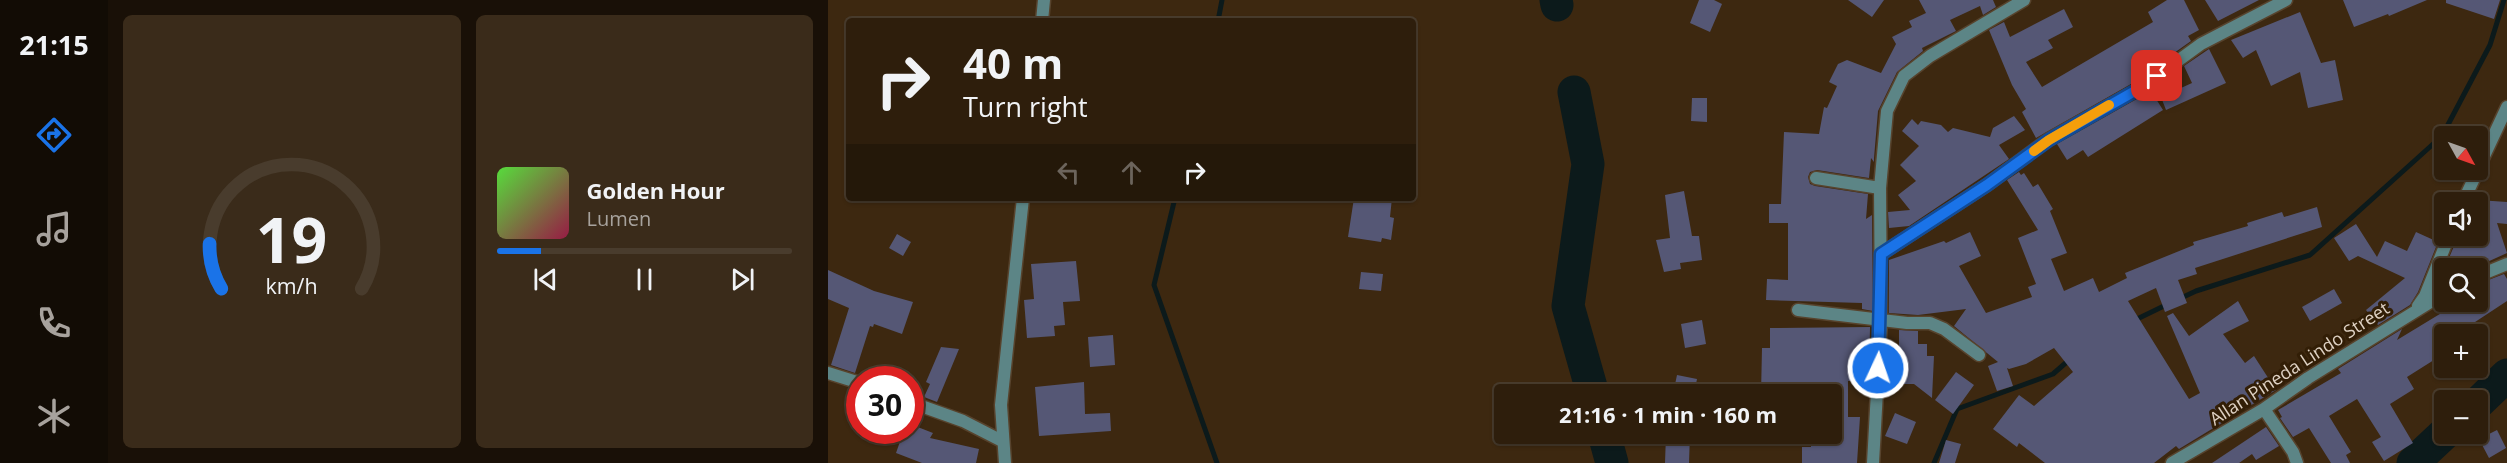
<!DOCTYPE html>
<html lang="en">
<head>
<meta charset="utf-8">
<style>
	:root { --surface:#2e1e0c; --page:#3a2b1a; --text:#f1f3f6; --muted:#a7a29d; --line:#493c2d; --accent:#1a73e8 }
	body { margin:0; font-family:"Open Sans",sans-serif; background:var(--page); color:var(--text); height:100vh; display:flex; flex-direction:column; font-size:22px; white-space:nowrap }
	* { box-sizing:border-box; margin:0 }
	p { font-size:20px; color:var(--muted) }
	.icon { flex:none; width:33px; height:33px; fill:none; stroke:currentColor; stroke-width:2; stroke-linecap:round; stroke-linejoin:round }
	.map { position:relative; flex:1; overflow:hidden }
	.panel { display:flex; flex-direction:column; gap:15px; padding:15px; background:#191007; width:720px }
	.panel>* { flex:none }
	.banner { position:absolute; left:18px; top:18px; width:570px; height:183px; border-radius:6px; box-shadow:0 2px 4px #0004,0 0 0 2px var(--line); background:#2e1e0c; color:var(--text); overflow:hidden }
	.needle { width:39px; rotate:130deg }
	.fabs { position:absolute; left:1606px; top:126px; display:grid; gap:12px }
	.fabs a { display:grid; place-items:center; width:54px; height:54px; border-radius:6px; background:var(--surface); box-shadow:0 2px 4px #0004,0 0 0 2px var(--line); font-size:30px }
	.speed { position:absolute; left:18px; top:366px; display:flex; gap:12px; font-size:30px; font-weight:700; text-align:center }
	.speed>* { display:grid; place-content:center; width:78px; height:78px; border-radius:50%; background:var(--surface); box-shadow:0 2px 4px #0004,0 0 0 2px var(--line); line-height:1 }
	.speed .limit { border:9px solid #d22; background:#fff; color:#111 }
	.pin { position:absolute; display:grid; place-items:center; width:51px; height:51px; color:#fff; margin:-26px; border-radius:12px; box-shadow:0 3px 9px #0006 }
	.me { position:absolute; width:66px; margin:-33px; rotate:3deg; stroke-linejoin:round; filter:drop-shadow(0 0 4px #0008) }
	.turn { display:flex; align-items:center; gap:21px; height:126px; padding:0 18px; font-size:27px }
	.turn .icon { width:78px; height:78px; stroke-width:2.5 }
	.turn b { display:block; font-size:42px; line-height:51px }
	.lanes { display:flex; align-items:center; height:57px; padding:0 18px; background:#0003; justify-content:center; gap:30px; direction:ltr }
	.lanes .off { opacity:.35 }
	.panel .card { flex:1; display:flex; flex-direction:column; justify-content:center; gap:9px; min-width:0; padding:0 21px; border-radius:9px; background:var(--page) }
	.panel .dial { align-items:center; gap:0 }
	.dial svg { height:156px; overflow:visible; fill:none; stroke:var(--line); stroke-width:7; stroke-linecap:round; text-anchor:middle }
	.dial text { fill:var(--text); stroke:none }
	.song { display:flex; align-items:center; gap:18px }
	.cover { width:72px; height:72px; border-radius:9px; background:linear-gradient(135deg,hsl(110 70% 55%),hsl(340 70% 35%)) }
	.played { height:6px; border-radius:3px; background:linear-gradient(90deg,var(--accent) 15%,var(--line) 15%) }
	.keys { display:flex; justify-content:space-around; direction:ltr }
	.panel .tiles { flex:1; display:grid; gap:15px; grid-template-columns:repeat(2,1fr) }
	.trip { position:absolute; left:666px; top:384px; width:348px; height:60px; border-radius:6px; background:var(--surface); box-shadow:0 2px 4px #0004,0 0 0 2px var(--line); font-weight:700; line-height:60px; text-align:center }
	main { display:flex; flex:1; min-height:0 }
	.tab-bar { display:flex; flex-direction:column; width:108px; justify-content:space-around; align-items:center; background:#120c05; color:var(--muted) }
	.tab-bar .icon { width:42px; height:42px }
	.tab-bar .on { color:var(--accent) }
	.tab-bar b { font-size:27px; color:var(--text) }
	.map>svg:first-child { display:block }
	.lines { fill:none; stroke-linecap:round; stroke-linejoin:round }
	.stream { stroke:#0c1a1b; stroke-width:5 }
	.river { stroke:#0c1a1b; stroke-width:33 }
	.building { fill:#555775 }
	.minor-casing { stroke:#57432d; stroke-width:15 }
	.minor { stroke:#5c8586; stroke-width:12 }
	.route-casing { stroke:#114b97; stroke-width:15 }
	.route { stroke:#1a73e8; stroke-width:10 }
	.slow { stroke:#f59e0b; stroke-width:10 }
	.labels { text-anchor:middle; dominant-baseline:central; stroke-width:6; stroke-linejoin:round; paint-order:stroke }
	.street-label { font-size:18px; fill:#ded1c3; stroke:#321e06 }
</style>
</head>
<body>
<main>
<nav class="tab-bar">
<b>21:15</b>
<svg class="icon on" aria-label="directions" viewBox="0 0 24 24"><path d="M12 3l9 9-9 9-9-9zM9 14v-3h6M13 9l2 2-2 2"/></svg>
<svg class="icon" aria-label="music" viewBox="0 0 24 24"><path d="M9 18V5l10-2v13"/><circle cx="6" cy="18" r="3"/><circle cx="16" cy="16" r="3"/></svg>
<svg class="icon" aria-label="phone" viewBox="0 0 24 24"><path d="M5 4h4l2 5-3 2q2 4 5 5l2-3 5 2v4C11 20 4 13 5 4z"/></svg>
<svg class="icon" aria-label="climate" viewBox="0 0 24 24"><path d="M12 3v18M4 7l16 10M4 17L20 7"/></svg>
</nav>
<section class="panel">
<div class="tiles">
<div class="card dial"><svg viewBox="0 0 100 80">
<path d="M14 69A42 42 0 1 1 86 69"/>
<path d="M14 69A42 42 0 0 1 8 46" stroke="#1a73e8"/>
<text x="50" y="56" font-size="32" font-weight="700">19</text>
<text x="50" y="72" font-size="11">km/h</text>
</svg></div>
<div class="card">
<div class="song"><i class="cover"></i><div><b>Golden Hour</b><p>Lumen</p></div></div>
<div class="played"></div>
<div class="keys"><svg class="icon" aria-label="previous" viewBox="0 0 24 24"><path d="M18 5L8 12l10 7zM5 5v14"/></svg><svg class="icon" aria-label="pause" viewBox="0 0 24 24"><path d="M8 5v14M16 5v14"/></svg><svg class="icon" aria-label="next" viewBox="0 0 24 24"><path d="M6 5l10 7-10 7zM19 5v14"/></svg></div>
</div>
</div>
</section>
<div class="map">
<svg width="1679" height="463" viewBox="0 0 1679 463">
	<rect width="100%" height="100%" fill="#3d2810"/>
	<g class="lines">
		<path class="stream" d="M390,21L394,0
			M347,198L326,285L389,463
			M1351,299L1368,291L1482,255L1614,136L1662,45L1676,0
			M1305,321L1340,304
			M1106,463L1129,409L1225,374L1241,360"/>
		<path class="river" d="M728,0L729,5
			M746,92L760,164L740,306L765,394
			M1650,403L1679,375
			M776,434L784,463
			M1585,463L1617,433"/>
	</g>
	<path class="building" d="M871,0H886L894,4L882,32L862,23Z
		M1020,0H1056L1044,17Z
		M1091,0H1165L1168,7L1155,15L1152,6L1122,20L1128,31L1094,48L1095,51L1069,72L1050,111L1046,158V162L1043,158L1041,178L989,170L982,172L980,177L982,184L987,186L1040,194L1038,219L1044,215L1045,311L1034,309V303L938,300L939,279L960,280V223H941V204H953L956,132L991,134L996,107L999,108L1009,86L1001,82L1010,64L1019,60L1053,73L1068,44L1064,37L1084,27L1081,21L1098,13Z
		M1339,0H1356L1371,30L1360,36L1363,41L1325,68L1313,75L1314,77L1310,80L1208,138L1194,112L1198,109L1184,85L1161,30L1176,22L1182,37L1236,9L1245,27L1220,40L1225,48L1198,62L1214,87L1325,22L1320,12Z
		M1377,0H1431L1390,21Z
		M1515,0H1599L1561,16L1560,14L1526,27Z
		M1618,0H1672L1666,19L1618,3Z
		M1472,12L1493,63L1507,60L1515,100L1480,108L1472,72L1443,86L1428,50L1415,58L1403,40Z
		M1381,49L1398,83L1338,110L1333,97L1364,83L1356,66Z
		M1323,91L1335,110L1260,157L1255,150L1239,160L1229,144Z
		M864,98H879V122L863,121Z
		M1186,116L1197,130L1171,145L1181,159L1081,226L1061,228L1060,212L1082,210L1070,195L1088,181L1072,165L1091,146L1074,131L1084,119L1090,125L1093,121L1113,125L1120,132L1125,128L1162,137L1165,128Z
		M1191,172L1193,175L1196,173L1205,187L1210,184L1225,209L1222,211L1239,253L1223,259L1236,291L1265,278L1271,292L1299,278L1297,273L1366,245L1365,242L1420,226L1419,223L1454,212L1456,217L1489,207L1494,227L1367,268L1369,274L1350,280L1359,303L1337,312L1328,288L1300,301L1361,399L1372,393L1339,316L1345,313L1361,336L1410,301L1421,321L1395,334L1417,363L1426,356L1448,390L1351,449L1348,446L1326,463H1217L1191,443L1189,447L1165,429L1191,395L1206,406L1245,372L1226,348L1198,364L1181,369L1179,368L1185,386L1169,391L1160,366L1170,362L1126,326L1138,309L1090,315L1061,313V260L1116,241L1118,243L1142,232L1153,256L1131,266L1158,313L1204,297L1200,287L1208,284L1190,238L1210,230L1179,180Z
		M856,191L864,236H871L874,260L852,263L853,269L836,272L828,240L842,238L837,195Z
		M526,198H564L562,217L566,218L563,240L554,238L553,242L520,237Z
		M1650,200L1679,202V224L1669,223L1679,253L1646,268L1621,258L1629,239L1650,248Z
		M1528,224L1549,257L1557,241L1579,251L1588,232L1610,242L1590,292L1582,305L1550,325L1538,310L1577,278L1530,256L1521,261L1506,238Z
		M69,234L83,242L75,256L61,248Z
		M248,261L252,301L235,302L237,325L226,326L227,336L199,338L196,300L206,299L203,264Z
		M0,270L46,291L85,302L74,334L46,324L45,327L42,326L27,373L3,365L21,308L0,299Z
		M533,272L555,274L553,291L531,289Z
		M1676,274L1679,279V301L1641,326L1639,322L1617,334V353L1579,377L1586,389L1562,404L1585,443L1556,461L1544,442L1553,437L1529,399L1501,416L1523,452L1518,455L1522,463H1503L1481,428L1465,437L1452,418L1454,417L1450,410L1513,373L1510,369L1574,329L1569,340L1625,306L1636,302H1650V284Z
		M1506,289L1514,303L1482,321L1474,307Z
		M874,320L878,344L857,348L853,324Z
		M1042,327L1041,382L1020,381V417H1032L1029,463H974V447H983V434H1004V394H933L934,348H942V328Z
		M1071,330L1090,331V344H1099V356H1106L1104,398L1086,384H1058L1059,356H1071Z
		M285,335L287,365L262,367L260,337Z
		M113,347L131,349L109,402L96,397L102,384L98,382Z
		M1128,372L1146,385L1125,414L1107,400Z
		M849,375L869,379L866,394H845Z
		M256,382L257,414L282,413L283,431L211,436L207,387Z
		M1067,413L1088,422L1079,444L1057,436Z
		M82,424L105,433L102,438L151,449L148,463H94L68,453L76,430H82Z
		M1438,427L1451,446L1428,460L1424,454L1411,463H1384Z
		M1669,430L1678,448L1661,458L1651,439Z
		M838,434H862L861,463H837Z
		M1118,440L1133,444L1127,463H1111Z"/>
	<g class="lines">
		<g class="minor-casing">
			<path id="minor" d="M214,21L216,0
				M1650,169L1679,107
				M988,178L1052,188
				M1635,202L1650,170
				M1053,254L1159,185L1221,139L1314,87L1373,44L1458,0
				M1650,276L1679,264
				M1590,306L1597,296L1621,236
				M970,310L1079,323H1102L1116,329L1151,355
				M0,373L32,383
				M82,402L135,421L174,441
				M1436,409L1465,452L1469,463
				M177,463L173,405L195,198
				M1045,463L1053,320L1052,188L1059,111L1076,76L1102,56L1196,0
				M1344,463L1436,409L1480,378L1617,293"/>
		</g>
		<use href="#minor" class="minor"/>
	</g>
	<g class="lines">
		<g class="route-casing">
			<path id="route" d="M1050,368L1053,254L1159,185L1221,140L1314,87L1329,76"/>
		</g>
		<use href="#route" class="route"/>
		<path class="slow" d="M1206,151L1221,140L1281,105"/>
	</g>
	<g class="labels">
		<g class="street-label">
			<text transform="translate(1471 363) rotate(-33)">Allan Pineda Lindo Street</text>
		</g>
	</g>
</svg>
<div class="fabs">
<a><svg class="needle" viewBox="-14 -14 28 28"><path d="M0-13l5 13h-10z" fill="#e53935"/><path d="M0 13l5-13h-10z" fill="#a7a29d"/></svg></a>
<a><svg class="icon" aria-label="sound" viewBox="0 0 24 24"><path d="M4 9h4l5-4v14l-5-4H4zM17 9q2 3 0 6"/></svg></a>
<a><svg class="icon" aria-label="search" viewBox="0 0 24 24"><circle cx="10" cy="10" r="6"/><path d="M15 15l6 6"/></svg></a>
<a>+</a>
<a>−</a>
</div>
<div class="speed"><div class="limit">30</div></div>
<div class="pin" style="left:1329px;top:76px;background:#d93025"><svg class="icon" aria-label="arrive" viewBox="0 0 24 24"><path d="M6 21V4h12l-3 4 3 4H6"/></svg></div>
<svg class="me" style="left:1050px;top:368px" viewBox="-20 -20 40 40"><circle r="17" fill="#1a73e8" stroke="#fff" stroke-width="3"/><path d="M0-11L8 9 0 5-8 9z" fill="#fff"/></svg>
<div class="trip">21:16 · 1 min · 160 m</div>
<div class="banner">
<div class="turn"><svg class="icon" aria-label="right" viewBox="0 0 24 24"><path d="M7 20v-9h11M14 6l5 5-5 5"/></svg><div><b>40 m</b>Turn right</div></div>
<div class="lanes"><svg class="icon off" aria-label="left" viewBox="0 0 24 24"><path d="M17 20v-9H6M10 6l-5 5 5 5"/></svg><svg class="icon off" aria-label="ahead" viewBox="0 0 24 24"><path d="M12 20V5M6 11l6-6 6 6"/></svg><svg class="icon" aria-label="right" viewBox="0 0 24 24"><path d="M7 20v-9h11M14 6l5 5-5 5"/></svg></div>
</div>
</div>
</main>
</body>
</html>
